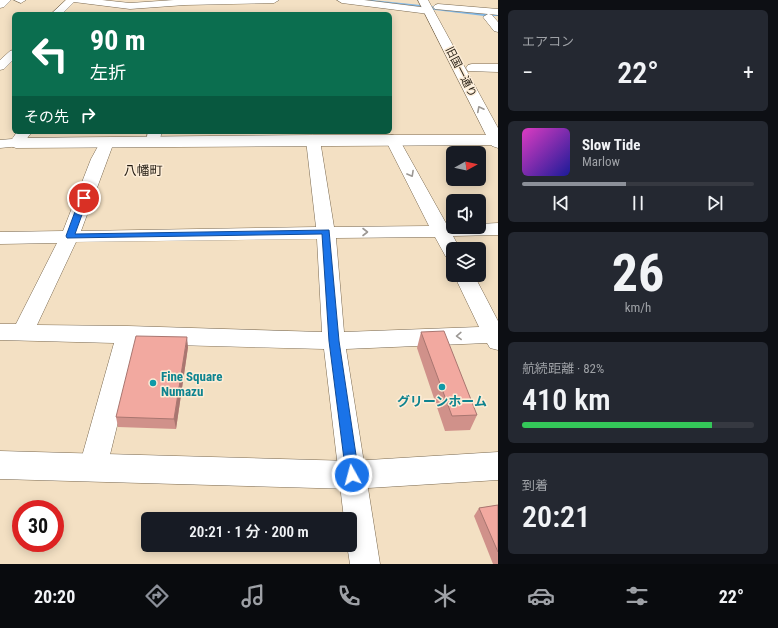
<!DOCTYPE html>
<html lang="ja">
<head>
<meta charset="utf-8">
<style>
	:root { --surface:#171b24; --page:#242831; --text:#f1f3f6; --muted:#9ea1a6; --line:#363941; --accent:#8c9099 }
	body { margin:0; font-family:"Roboto Condensed","Noto Sans JP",sans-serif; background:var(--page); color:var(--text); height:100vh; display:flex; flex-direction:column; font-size:15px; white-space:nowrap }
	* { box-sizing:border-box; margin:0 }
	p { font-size:13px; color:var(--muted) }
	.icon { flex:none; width:22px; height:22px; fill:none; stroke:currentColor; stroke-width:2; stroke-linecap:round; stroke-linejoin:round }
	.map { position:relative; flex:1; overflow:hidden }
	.sheet { display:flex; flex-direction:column; gap:10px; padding:10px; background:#0d0f14; width:280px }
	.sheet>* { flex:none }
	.banner { position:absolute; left:12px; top:12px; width:380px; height:122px; border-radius:6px; box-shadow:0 2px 10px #0003; background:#0b6e4f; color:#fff; overflow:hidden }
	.needle { width:26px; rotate:82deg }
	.controls { position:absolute; left:446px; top:146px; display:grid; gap:8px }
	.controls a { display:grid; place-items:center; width:40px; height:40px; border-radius:6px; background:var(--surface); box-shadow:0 2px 10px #0003; font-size:20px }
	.speed { position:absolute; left:12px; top:500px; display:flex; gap:8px; font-size:20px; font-weight:700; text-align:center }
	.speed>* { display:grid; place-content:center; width:52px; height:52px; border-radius:50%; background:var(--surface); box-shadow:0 2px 10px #0003; line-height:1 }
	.speed .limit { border:6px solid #d22; background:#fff; color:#111 }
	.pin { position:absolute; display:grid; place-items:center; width:34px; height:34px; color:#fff; margin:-17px; border:2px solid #fff; border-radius:50%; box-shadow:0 1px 4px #0007 }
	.me { position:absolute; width:44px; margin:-22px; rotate:353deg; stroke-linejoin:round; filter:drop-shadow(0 0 3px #0008) }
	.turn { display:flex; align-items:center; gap:14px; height:84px; padding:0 12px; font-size:18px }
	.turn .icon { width:52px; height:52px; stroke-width:2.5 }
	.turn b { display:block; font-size:28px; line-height:34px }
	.then { display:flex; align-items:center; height:38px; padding:0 12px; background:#0003; gap:8px; font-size:15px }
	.big { font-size:30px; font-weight:600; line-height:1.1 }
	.sheet .widget { flex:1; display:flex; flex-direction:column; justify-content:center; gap:6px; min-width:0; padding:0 14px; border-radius:6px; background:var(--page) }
	.sheet .dial { align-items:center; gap:0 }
	.dial b { font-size:52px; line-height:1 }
	.song { display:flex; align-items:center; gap:12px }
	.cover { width:48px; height:48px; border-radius:6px; background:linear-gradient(135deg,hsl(310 70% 55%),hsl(240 70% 35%)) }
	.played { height:4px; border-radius:2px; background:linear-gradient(90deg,var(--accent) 45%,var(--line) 45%) }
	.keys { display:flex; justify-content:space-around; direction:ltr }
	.heat { display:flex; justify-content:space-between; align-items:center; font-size:22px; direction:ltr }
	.charge { height:6px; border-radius:3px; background:linear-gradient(90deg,#34c759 82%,var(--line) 0) }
	.trip { position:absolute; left:141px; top:512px; width:216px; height:40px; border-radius:6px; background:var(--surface); box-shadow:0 2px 10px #0003; font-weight:600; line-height:40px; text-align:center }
	.tab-bar { display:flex; height:64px; justify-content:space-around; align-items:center; background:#090b0e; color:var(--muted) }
	.tab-bar .icon { width:28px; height:28px }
	.tab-bar .active { color:var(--accent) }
	.tab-bar b { font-size:18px; color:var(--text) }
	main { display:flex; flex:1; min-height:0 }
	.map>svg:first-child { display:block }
	.water { fill:#7fb5e3 }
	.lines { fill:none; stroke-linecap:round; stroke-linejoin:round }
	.minor-casing { stroke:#7a6950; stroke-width:1 }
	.tertiary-casing { stroke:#7a6950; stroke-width:1 }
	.secondary-casing { stroke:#7a6950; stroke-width:1 }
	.minor { fill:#fff; fill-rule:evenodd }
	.tertiary { fill:#fff; fill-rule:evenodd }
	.secondary { fill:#fff; fill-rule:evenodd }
	.wall { fill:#d0918a }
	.shaded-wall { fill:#a97670 }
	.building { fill:#f2a9a0; stroke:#a97670 }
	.oneway { stroke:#9c9894 }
	.route { fill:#1a73e8; stroke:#114b97 }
	.culture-dot { fill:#0f9aa8; stroke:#fdedd7; stroke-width:1.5 }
	.labels { text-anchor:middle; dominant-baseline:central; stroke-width:3; stroke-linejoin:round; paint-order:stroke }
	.far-street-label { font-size:11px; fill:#221b11; stroke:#fdedd7 }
	.far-quarter-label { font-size:13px; fill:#221b11; stroke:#fdedd7 }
	.culture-label { font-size:13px; font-weight:bold; fill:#0d838f; stroke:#fdedd7; text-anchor:start }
</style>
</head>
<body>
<main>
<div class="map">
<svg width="498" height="564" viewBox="0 0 498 564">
	<rect width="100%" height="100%" fill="#f3e0c3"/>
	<path class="water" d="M353,0H372L498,13V16H484Z"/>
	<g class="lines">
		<g class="minor-casing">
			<path id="minor" d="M14,0H26L21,3Z
				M66,0H102L130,3L174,0H279L274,3L185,5L130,9L74,2L62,14H51Z
				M337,0H364L429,8L434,11L429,14L342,3Z
				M438,4L498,9V15L489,14L492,15L498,22V32L494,31L483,17L488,14L435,9L433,7L435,5Z
				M14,50V59L4,69L0,70V60L10,51Z
				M472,64H498V72L468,71L466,68L468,65Z
				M17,132H32L21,146L0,148V140L12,139Z
				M148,132H162L158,144H148L146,141Z
				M392,135L397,136L399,139L447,225H453V227H479V224L498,223V235L453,236L460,249H453V259L446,257L435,237L336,238L344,332L479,327L454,275H474L498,321V350L490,348L487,343L346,349L380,564H350L347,545H350V519H344L324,349L137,344L107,467L103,476L93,479L83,476L79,467L114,343L0,340V324H16L57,243L0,244V232L63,231L91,159L102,139H112L114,142L81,231L316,227L306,140L308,137H318L320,140L334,227L429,226L385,139L387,136ZM317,239L322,332L128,326L37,325L76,242Z"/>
		</g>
		<g class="tertiary-casing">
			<path id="tertiary" d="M0,0H11L4,7L0,8Z
				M313,135H498V145L16,148L10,146L8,143L10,140L16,138Z
				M0,451L352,461L498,452V480L352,489L0,479Z"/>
		</g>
		<g class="secondary-casing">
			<path id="secondary" d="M418,0H428L498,128V148L492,146L490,143Z"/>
		</g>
		<use href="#minor" class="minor"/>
		<use href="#tertiary" class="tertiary"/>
		<use href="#secondary" class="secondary"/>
	</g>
	<path class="wall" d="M421,332L477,415L470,430L445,431L417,348Z
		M188,347L176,429L118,427L116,417Z
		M498,505V564H493L474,516L479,508Z"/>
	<path class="shaded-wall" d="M187,337L188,347L176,429L174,419Z"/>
	<path class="building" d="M444,331L477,415L452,416L421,332Z
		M136,336L187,337L174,419L116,417Z
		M498,505V552L479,508Z"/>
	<defs><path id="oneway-chevron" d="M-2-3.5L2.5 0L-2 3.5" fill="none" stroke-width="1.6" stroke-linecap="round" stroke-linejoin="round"/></defs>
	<g class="oneway">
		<use href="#oneway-chevron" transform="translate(480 109) rotate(-117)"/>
		<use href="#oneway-chevron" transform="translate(411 174) rotate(61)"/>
		<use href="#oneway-chevron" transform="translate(365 232)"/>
		<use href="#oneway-chevron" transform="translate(459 336) rotate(178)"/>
	</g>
	<path class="route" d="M84,195L88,198L75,234L329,230L339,341L359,475L357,479L352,480L348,479L346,475L329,341L322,234L67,238L66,236L80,198Z"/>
	<g class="culture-dot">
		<circle cx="153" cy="383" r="4"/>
		<circle cx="442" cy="387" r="4"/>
	</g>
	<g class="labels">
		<g class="far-street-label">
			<text transform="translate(461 72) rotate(63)">旧国一通り</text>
		</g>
		<g class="far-quarter-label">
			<text x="143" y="170">八幡町</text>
		</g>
		<g class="culture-label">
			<text x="161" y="376">Fine Square<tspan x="161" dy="15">Numazu</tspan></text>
			<text x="442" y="401" text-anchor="middle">グリーンホーム</text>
		</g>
	</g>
</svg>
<div class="controls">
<a><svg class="needle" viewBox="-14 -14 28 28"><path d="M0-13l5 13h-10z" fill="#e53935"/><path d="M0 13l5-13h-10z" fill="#9ea1a6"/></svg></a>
<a><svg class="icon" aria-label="sound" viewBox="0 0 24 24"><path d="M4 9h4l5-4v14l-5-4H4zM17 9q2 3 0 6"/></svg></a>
<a><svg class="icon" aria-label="layers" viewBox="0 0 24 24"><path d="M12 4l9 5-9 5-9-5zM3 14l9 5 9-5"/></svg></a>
</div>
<div class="speed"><div class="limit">30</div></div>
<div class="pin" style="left:84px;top:198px;background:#d93025"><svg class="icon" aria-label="arrive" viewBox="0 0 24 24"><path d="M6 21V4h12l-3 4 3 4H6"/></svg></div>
<svg class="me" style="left:352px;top:475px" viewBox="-20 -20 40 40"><circle r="17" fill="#1a73e8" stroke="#fff" stroke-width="3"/><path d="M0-11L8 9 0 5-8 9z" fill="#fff"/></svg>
<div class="trip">20:21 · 1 分 · 200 m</div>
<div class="banner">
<div class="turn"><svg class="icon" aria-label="left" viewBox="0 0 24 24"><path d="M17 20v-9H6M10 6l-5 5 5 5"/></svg><div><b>90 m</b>左折</div></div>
<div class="then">その先<svg class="icon" aria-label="right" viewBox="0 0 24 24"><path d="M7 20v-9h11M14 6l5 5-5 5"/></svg></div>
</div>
</div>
<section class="sheet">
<div class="widget"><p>エアコン</p>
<div class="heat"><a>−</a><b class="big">22°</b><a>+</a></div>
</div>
<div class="widget">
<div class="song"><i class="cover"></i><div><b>Slow Tide</b><p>Marlow</p></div></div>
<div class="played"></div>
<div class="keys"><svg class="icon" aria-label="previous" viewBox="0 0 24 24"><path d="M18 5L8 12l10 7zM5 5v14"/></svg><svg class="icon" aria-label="pause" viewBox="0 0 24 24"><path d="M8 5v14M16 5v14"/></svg><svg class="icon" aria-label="next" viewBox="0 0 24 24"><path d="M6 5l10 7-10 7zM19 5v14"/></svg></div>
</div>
<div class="widget dial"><b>26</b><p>km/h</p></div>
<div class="widget"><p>航続距離 · 82%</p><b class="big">410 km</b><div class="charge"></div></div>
<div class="widget"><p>到着</p><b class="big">20:21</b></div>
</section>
</main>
<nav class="tab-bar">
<b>20:20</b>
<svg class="icon active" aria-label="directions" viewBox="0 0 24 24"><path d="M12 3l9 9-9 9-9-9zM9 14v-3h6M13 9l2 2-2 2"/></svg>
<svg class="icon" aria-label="music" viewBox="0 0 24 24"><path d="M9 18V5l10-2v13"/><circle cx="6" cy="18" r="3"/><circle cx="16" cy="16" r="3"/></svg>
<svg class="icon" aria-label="phone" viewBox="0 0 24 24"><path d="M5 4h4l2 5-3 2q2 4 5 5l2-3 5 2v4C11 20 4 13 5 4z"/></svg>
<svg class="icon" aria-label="climate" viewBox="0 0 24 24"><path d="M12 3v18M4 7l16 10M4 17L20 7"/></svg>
<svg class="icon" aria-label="car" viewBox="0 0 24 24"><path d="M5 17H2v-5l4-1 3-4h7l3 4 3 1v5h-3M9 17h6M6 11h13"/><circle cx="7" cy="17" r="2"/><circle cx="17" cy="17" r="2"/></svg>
<svg class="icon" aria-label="filters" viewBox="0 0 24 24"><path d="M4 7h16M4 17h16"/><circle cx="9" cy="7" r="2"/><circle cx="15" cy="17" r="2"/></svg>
<b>22°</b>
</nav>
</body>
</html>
